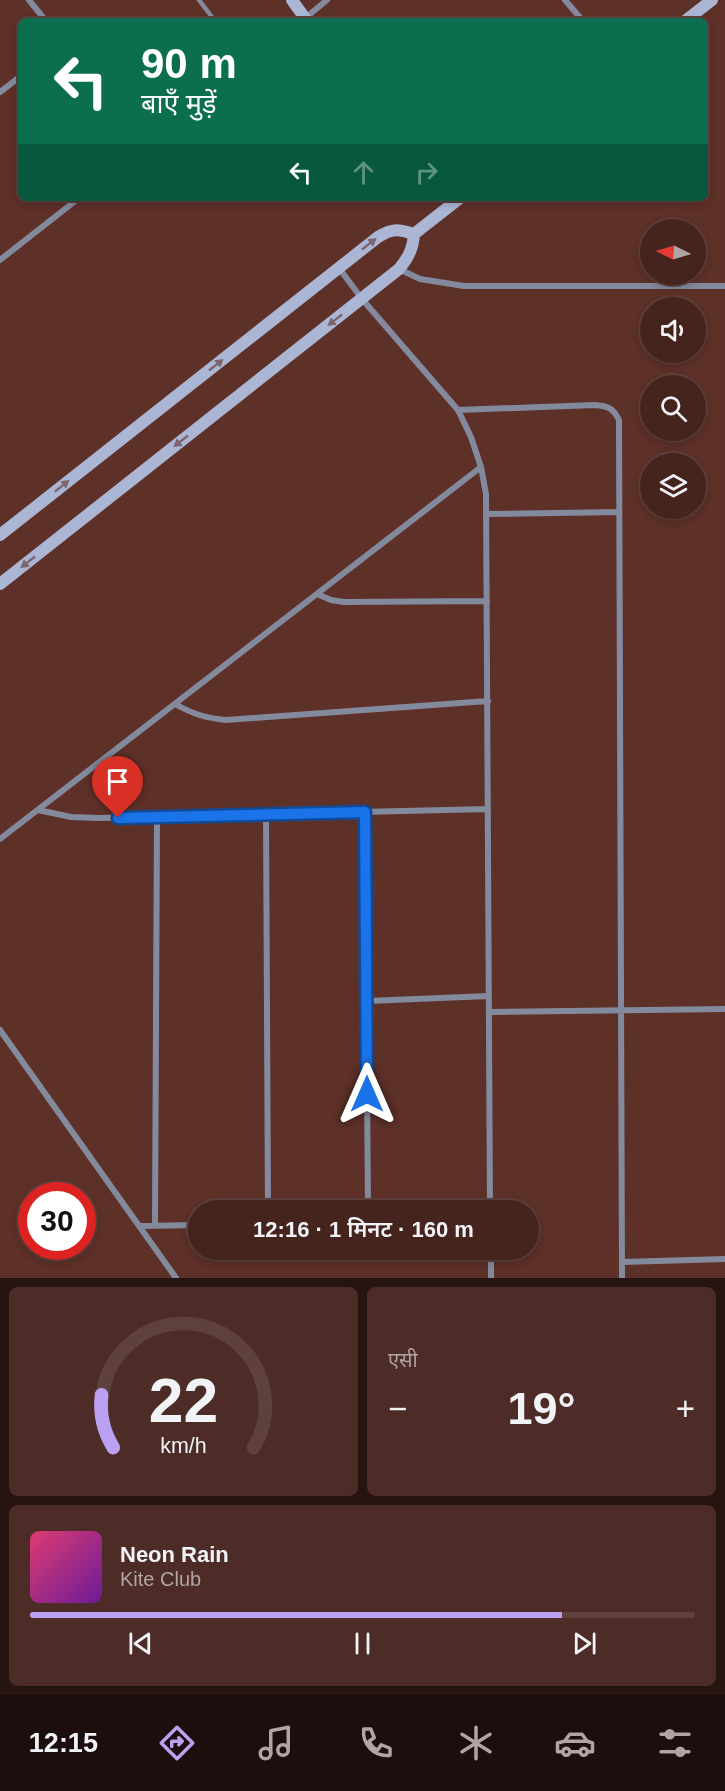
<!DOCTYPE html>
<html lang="hi">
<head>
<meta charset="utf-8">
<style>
	:root { --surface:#46241e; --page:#4d2c27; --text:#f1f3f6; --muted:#b0a4a4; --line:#5e413c; --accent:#bca0f2 }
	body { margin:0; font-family:Helvetica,"Noto Sans Devanagari",sans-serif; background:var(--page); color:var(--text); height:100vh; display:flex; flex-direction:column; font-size:22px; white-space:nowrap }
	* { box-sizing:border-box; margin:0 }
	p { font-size:20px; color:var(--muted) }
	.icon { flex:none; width:33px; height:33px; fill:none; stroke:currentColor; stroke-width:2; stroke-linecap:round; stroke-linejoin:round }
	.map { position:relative; height:1278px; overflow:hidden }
	.side { display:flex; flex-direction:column; gap:9px; padding:9px; background:#261410; flex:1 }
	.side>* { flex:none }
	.top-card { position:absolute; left:18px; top:18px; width:690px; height:183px; border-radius:9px; box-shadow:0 3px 9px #0003,0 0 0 2px var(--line); background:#0b6e4f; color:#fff; overflow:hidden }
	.needle { width:39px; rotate:275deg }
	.controls { position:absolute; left:640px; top:219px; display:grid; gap:12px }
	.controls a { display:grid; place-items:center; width:66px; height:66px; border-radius:50%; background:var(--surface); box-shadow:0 3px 9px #0003,0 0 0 2px var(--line); font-size:30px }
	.speed { position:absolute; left:18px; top:1182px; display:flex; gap:12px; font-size:30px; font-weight:700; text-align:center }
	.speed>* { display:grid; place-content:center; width:78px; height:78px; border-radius:50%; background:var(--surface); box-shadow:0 3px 9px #0003,0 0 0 2px var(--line); line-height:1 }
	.speed .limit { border:9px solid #d22; background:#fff; color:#111 }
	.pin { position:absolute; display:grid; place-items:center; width:51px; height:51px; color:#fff; margin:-62px -26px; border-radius:50% 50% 50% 0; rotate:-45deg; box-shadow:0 0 6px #0007 }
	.pin .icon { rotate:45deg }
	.me { position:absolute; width:66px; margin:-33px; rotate:0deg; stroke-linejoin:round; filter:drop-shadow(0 0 4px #0008) }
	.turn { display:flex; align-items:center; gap:21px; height:126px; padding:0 24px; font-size:27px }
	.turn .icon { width:78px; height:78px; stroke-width:2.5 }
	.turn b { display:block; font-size:42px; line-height:51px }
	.lanes { display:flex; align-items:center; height:57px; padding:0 24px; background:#0003; justify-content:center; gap:30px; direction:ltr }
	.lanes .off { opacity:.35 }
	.big { font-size:45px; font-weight:600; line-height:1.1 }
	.side .widget { flex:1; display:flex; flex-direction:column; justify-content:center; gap:9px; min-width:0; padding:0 21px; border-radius:9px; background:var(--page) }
	.side .dial { align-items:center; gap:0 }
	.dial svg { height:156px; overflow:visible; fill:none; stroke:var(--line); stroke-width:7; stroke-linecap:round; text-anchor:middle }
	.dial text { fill:var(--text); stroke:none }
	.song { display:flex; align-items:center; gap:18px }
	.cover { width:72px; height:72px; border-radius:9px; background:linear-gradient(135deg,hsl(340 70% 55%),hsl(280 70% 35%)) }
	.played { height:6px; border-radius:3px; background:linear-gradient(90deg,var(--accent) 80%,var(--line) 80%) }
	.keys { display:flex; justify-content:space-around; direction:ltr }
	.heat { display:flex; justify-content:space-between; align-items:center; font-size:33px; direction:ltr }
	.side .tiles { flex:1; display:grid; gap:9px; grid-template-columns:1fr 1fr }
	.widget:last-child { grid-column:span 2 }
	.trip { position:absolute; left:188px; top:1200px; width:351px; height:60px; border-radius:30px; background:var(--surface); box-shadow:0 3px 9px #0003,0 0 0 2px var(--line); font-weight:600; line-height:60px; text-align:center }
	.dock { display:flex; height:96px; justify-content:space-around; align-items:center; background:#1c0e0c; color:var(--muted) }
	.dock .icon { width:42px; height:42px }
	.dock .active { color:var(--accent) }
	.dock b { font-size:27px; color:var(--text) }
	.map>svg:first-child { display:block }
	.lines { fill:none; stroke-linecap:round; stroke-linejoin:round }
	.lane { stroke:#848a9e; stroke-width:4.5 }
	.street { stroke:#848a9e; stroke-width:6 }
	.secondary { stroke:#abb5d4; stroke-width:12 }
	.oneway { fill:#7c656d }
	.route-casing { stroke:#114b97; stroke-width:15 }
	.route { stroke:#1a73e8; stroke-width:10 }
</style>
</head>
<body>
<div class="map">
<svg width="725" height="1278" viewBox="0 0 725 1278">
	<rect width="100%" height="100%" fill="#5d3028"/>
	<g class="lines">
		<path class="lane" d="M199,0L215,21"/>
		<path class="street" d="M29,0L46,21
			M565,0L583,21
			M304,19L327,0
			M0,92L21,76
			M0,260L79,198
			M339,268L362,299L458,410L471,437L481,467L486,494L490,1210
			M399,269L420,279L464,286H725
			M458,410L595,405C608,406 613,408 619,420L622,1278
			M486,514L619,512
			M317,594L331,600L344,602L487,601
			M175,704C193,714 205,718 226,720L488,701
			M38,810L71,817L99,818L488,809
			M365,812L368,1210
			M266,814L268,1210
			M0,839L481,467
			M367,1001L489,996
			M489,1012L725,1009
			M0,1030L176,1278
			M155,1225L157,817
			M139,1226L198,1225
			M491,1250V1278
			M622,1262L725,1259"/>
		<path class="secondary" d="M292,0L307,21
			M685,21L712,0
			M0,535L378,237C393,228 398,229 414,234
			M0,584L399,269C408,258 413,249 414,234L460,198"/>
	</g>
	<defs><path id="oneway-solid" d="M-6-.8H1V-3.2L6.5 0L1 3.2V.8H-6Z" transform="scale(1.5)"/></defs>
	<g class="oneway">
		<use href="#oneway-solid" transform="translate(369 244) rotate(-38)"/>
		<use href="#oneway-solid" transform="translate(335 320) rotate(142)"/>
		<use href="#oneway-solid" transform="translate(216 365) rotate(-38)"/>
		<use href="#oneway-solid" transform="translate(181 441) rotate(142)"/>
		<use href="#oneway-solid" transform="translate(62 486) rotate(-38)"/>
		<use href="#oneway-solid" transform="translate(28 562) rotate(142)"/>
	</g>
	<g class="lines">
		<g class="route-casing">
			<path id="route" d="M118,818L365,812L367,1094"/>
		</g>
		<use href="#route" class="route"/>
	</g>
</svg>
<div class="controls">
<a><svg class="needle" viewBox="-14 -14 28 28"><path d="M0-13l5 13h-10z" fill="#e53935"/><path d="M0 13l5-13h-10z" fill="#b0a4a4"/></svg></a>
<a><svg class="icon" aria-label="sound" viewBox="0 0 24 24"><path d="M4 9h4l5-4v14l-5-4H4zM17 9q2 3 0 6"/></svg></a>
<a><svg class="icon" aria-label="search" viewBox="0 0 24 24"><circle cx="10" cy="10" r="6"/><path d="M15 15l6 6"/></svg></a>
<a><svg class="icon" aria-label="layers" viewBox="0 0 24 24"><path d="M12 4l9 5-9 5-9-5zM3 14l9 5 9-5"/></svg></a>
</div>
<div class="speed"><div class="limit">30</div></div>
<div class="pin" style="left:118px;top:818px;background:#d93025"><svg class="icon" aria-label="arrive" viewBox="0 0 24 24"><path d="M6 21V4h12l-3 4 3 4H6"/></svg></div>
<svg class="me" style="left:367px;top:1094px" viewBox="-20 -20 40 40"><path d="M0-17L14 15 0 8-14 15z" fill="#1a73e8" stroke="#fff" stroke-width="4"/></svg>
<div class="trip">12:16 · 1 मिनट · 160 m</div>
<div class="top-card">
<div class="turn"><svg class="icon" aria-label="left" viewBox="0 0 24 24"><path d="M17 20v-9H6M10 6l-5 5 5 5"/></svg><div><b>90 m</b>बाएँ मुड़ें</div></div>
<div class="lanes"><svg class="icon" aria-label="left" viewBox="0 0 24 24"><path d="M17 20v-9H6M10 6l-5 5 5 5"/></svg><svg class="icon off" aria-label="ahead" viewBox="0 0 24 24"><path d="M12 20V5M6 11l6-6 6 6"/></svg><svg class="icon off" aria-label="right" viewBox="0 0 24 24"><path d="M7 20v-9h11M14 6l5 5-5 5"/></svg></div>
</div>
</div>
<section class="side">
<div class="tiles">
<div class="widget dial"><svg viewBox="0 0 100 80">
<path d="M14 69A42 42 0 1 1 86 69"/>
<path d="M14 69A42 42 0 0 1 8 42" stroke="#bca0f2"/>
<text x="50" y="56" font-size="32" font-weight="700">22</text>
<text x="50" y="72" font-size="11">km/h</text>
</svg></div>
<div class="widget"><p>एसी</p>
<div class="heat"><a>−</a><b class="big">19°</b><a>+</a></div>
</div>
<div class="widget">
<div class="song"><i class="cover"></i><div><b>Neon Rain</b><p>Kite Club</p></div></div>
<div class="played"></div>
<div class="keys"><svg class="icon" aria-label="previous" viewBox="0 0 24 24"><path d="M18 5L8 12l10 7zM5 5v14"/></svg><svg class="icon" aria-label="pause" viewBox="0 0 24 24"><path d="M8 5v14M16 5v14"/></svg><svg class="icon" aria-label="next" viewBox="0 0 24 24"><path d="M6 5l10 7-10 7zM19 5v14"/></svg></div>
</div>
</div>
</section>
<nav class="dock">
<b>12:15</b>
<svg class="icon active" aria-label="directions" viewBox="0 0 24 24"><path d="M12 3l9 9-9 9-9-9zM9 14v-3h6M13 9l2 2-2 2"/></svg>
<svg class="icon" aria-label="music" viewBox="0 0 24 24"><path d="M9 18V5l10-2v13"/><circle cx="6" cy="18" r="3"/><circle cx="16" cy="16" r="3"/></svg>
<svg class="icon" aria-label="phone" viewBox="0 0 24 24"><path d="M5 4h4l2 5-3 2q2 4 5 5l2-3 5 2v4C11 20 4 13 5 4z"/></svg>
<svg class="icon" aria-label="climate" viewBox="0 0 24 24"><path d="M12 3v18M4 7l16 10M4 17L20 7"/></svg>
<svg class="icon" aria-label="car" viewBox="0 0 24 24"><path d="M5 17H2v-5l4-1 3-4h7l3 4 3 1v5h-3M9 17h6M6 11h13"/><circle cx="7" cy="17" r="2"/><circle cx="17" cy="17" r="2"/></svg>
<svg class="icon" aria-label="filters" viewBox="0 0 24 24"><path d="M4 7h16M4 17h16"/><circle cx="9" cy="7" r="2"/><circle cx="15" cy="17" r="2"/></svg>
</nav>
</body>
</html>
